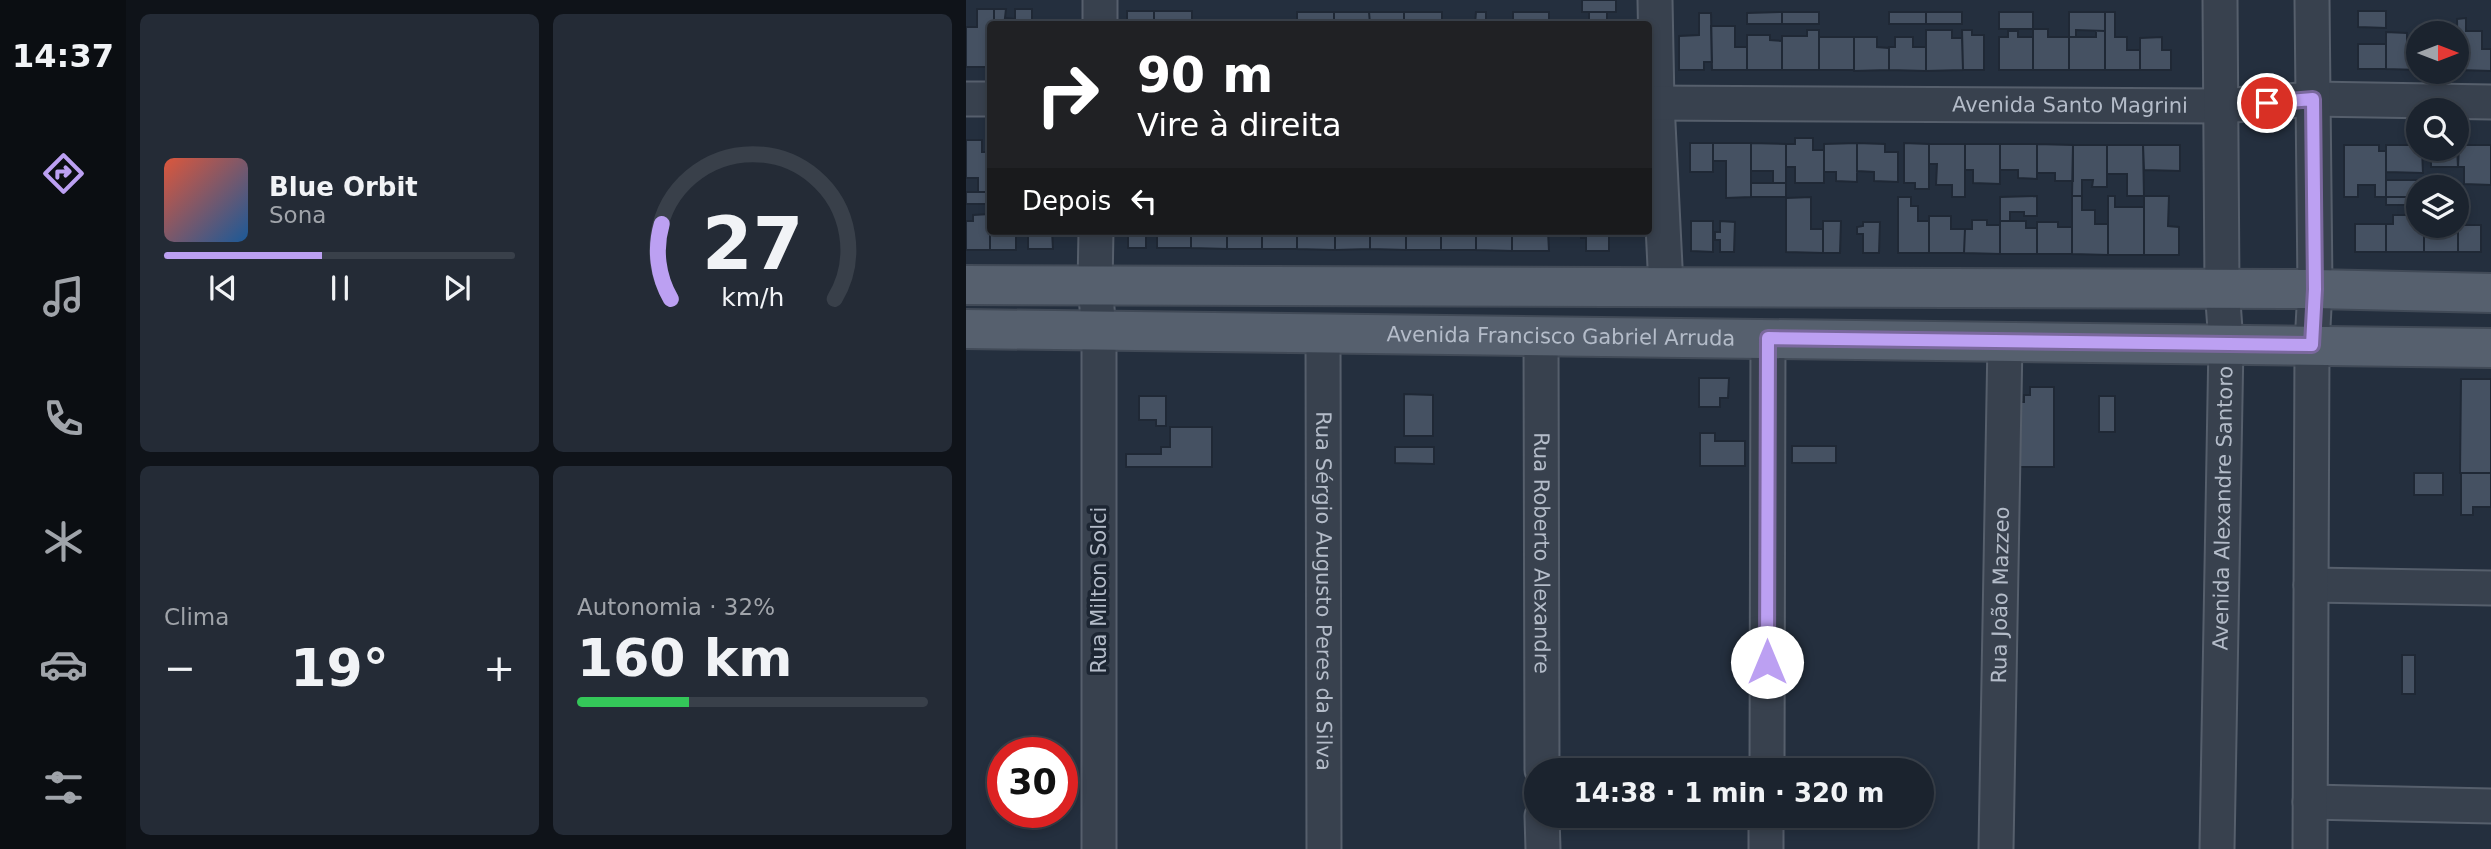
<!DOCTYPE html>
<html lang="pt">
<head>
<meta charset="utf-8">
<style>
	:root { --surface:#1b232e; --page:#242b36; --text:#f1f3f6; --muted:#a0a4aa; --line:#39404a; --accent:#bca0f2 }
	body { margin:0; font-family:"DejaVu Sans",sans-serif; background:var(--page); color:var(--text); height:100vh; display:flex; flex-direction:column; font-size:26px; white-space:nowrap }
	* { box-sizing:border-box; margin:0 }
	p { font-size:23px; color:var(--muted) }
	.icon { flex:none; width:38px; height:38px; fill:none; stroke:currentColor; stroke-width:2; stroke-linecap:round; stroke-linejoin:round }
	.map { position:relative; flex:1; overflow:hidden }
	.details { display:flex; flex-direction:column; gap:14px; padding:14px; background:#0f1319; width:840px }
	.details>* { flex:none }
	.guide { position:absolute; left:21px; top:21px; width:665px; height:214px; border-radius:7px; box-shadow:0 4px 10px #0003,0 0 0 2px var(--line); background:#202124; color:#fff; overflow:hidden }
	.needle { width:46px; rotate:90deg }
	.tools { position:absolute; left:1440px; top:21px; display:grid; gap:14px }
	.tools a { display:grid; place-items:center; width:63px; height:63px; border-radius:50%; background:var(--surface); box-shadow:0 4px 10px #0003,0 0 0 2px var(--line); font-size:35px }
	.speed { position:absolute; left:21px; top:737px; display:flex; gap:14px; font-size:35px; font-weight:700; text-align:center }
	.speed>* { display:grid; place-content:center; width:91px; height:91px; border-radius:50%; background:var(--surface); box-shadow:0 4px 10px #0003,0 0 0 2px var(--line); line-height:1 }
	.speed .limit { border:10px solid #d22; background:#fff; color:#111 }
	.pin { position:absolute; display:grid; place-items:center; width:60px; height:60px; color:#fff; margin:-30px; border:4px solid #fff; border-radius:50%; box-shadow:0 2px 7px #0007 }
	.me { position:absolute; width:77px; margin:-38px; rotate:0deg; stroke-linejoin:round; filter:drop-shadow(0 0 5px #0008) }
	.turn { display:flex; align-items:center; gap:24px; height:147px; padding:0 35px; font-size:32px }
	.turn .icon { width:91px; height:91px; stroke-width:2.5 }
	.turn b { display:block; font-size:49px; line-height:60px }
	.then { display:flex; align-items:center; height:66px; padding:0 35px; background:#0003; gap:14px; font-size:26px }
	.big { font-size:52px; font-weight:700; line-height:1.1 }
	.details .tile { flex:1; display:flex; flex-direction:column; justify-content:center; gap:10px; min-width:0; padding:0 24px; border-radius:10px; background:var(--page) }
	.details .dial { align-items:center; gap:0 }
	.dial svg { height:182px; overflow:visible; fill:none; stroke:var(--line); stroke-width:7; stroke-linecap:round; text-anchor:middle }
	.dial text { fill:var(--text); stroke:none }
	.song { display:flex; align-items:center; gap:21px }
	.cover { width:84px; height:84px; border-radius:10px; background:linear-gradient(135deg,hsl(10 70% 55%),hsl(210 70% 35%)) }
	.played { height:7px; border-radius:4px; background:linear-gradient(90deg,var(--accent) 45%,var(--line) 45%) }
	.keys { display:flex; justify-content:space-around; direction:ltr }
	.heat { display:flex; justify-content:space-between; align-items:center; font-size:38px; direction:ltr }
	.charge { height:10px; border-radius:5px; background:linear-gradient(90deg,#34c759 32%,var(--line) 0) }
	.details .tiles { flex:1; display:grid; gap:14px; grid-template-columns:repeat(2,1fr) }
	.trip { position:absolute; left:558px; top:758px; width:410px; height:70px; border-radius:35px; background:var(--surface); box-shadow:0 4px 10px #0003,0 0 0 2px var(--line); font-weight:700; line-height:70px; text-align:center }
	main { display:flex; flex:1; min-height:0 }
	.menu { display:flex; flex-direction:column; width:126px; justify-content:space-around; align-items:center; background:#0b0e12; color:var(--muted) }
	.menu .icon { width:49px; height:49px }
	.menu .on { color:var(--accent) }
	.menu b { font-size:32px; color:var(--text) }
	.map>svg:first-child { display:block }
	.building { fill:#455162; stroke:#1f2835; stroke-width:2 }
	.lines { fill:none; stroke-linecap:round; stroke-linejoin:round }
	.minor-casing { stroke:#565f6c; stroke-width:37 }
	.major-casing { stroke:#414a57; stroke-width:42 }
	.minor { stroke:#38414e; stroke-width:33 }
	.major { stroke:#56606e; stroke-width:38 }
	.route-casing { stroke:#7a689d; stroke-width:18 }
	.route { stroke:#bca0f2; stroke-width:12 }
	.labels { text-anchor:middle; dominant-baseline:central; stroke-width:7; stroke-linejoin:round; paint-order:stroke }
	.street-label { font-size:21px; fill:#b4bcc9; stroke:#1d2633 }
</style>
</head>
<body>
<main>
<nav class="menu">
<b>14:37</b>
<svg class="icon on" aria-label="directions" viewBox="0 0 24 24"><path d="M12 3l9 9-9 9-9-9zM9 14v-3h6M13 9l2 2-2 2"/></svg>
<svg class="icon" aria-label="music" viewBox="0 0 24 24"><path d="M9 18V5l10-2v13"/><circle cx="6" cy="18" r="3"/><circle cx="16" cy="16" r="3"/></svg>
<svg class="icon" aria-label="phone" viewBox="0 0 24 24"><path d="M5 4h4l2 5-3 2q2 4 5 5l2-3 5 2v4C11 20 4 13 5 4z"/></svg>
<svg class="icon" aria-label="climate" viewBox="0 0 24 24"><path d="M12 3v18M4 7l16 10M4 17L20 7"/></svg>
<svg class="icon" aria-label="car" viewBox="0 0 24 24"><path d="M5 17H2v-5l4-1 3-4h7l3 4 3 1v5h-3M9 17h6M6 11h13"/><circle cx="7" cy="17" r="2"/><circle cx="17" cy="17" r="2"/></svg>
<svg class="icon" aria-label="filters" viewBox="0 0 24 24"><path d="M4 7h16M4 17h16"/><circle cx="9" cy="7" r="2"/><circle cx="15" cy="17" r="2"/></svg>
</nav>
<section class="details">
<div class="tiles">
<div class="tile">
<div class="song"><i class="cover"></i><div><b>Blue Orbit</b><p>Sona</p></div></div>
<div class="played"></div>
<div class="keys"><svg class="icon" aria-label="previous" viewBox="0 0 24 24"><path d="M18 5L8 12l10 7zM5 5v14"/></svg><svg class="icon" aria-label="pause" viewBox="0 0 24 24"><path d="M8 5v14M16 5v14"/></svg><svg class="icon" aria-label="next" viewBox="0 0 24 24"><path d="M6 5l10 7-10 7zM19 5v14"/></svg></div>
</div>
<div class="tile dial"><svg viewBox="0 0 100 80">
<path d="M14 69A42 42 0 1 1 86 69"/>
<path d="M14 69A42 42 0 0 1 10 36" stroke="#bca0f2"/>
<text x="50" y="56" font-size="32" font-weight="700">27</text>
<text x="50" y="72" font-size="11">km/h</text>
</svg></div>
<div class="tile"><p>Clima</p>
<div class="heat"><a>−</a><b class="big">19°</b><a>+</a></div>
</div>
<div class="tile"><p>Autonomia · 32%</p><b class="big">160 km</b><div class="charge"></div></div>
</div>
</section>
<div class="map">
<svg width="1525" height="849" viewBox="0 0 1525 849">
	<rect width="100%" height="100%" fill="#242f3e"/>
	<path class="building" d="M616,0H650V12H616Z
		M11,9H28V24H24V67H0V27H11Z
		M28,9H40L39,18L49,19V9H66V24H28Z
		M161,11H188V24H161Z
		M188,11H226V20H217V24H188Z
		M1392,11H1420V28L1392,27Z
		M331,12H368V24H331Z
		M368,12H403L404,24H368Z
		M403,12H438V24H404Z
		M438,12H476V21L438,20Z
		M510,12H520V24H509Z
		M547,12H583V24H547Z
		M623,12H641V24H623Z
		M816,12V24H781V13Z
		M816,12H853V24H816Z
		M923,12H960V24H923Z
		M960,12H996V24H960Z
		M1033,12H1067V29H1033Z
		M1103,12H1139V31L1110,30V37H1103Z
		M1139,12H1149V37H1161V50H1174V70H1139Z
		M733,13H745L746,62H738V70H713V36L733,35Z
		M1500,18V31H1516V49H1525V71L1492,70L1491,19Z
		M745,26H769V47H781V70H746Z
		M1067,29H1082V37H1103V70H1067Z
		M841,30H853V70H816V36H841Z
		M960,30H986V38H996L997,70L960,71Z
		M996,30H1006V35H1018V70H997Z
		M1042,31H1052V37H1067V70H1033V37H1042Z
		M1130,31H1139V70H1103V37H1130Z
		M1420,32L1441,33V43H1452V70L1420,69Z
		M781,35H804V40L816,41V70H781Z
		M853,37H888V70H853Z
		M888,37H911V47L923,48V70L888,71Z
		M929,37H947V47H960V71L923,70V47H929Z
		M1196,37V50H1205V70H1174V38Z
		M1392,44H1420V69H1392Z
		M829,138H847V150H858V183H829V167H820V144H829Z
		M0,140H16V152H24V192H12V178H0Z
		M724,143H747V172H724Z
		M747,143H785V197L760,198V161H747Z
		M785,143L820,144V183H807V171H785Z
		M891,143V182L870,181V172H858V144Z
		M891,143L919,144V152H932V182L908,181V172L891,171Z
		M938,143L963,144V189H949V183H938Z
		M963,144H999V197H986V185H970L971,164H963Z
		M999,144H1034V184L1007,183V170H999Z
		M1034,144H1071V179L1052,178V170H1034Z
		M1071,144L1107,145V181H1089V173H1071Z
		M1107,145H1141V187H1126L1127,180H1116V196H1106Z
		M1141,145H1177L1178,196H1161V174H1141Z
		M1177,145H1214V171L1178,170Z
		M1378,145H1413V151H1420V197H1409V185H1392V197H1378Z
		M1420,145H1452V149H1456L1457,173L1420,172Z
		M1491,145L1492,167H1465V149H1491Z
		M1493,145H1525V185L1498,184V167H1492Z
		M1420,180H1457V187H1452V197H1420Z
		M785,183H820V197H785Z
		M0,192H24V204H0Z
		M1071,196V216H1058V212H1044V221H1034V197Z
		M1106,196H1116V210H1129V224H1142V255L1106,254Z
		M1142,196H1149V207H1178V255H1142Z
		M1178,196H1203L1202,226L1213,227V255H1178Z
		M845,197V229H857V253L820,252V198Z
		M932,197H945V206H952V221H963V253H932Z
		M1420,197H1452V205H1420Z
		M1447,211H1452V226H1458V252H1420V224H1427V215H1447Z
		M24,214V250H0V221H7V215Z
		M963,216H985V229H999L998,253H963Z
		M1006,220H1021V225H1034V254L998,253L999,229H1006Z
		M725,221H747V252L725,251Z
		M754,221L769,222L768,252H754V240H749V232H754Z
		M857,221H875L874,253H857Z
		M1034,221H1060V228H1071V254H1034Z
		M897,222H914L913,253H897V234H891V227L897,226Z
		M1071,222H1092V227H1106V254H1071Z
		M1389,224H1420V252H1389Z
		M1492,225V252H1458V226Z
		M1492,225H1515V252H1492Z
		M24,226V231L62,233H50V250H24Z
		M62,231H86L87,249H62Z
		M162,231H191V236H180V248H162Z
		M191,231H225V248H191Z
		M225,231H261V249L225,248Z
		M261,231H296V249H261Z
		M296,231H331V249H296Z
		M331,231H369V250L331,249Z
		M369,231H404V249L369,250Z
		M404,231H440V250L404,249Z
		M440,231H475V250H440Z
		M475,231H510V250H475Z
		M510,231H546V251L510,250Z
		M546,231H582L583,251H546Z
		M615,231H643V251H620V238H615Z
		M733,378H763L762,398H754V407H733Z
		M1495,379H1525V473H1494Z
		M1064,387H1088V467H1052L1045,402H1058V395H1064Z
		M438,394L467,395V436H438Z
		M173,396H200V426H190V420H173Z
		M1133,396H1149V432H1133Z
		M204,427H246V467H160V454H195V447H204Z
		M734,433H749V441H779V466H734Z
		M826,446H870V463H826Z
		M429,447H468V464L429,463Z
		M1448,473H1477V495H1448Z
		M1495,473H1525V507H1507V515H1495Z
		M1436,655H1449V694H1436Z"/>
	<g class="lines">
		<g class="minor-casing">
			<g id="minor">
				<path d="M689,0L691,103L700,287"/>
				<path d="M134,24V0"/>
				<path d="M0,99H24"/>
				<path id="s1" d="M682,103L1255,106L1347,99L1525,102"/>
				<path d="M130,231L129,285L133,331V849"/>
				<path id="s2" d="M357,334L358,849"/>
				<path id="s3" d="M575,336L576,770"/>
				<path d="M1345,585L1525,588"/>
				<path d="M801,770L802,338"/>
				<path d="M1344,802L1525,806"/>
				<path d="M576,816L577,849"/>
				<path d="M800,849V816"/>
				<path id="s4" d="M1030,849L1039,341"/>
				<path id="s5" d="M1251,849L1260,343L1256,288L1254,0"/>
				<path d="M1344,849L1346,345L1349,289L1346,0"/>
			</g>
		</g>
		<g class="major-casing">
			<g id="major">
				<path d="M0,285L1349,289L1525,293"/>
				<path id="s6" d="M0,329L1525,348"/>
			</g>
		</g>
		<use href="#minor" class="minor"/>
		<use href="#major" class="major"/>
	</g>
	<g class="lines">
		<g class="route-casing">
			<path id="route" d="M801,662L802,338L1346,345L1349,289L1347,99L1301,103"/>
		</g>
		<use href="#route" class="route"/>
	</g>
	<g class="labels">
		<g class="street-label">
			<text stroke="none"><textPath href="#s1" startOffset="422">Avenida Santo Magrini</textPath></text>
			<text stroke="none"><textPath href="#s6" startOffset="595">Avenida Francisco Gabriel Arruda</textPath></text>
			<text stroke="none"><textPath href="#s5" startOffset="341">Avenida Alexandre Santoro</textPath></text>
			<text stroke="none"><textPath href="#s3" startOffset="217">Rua Roberto Alexandre</textPath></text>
			<text transform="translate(133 590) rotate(-90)">Rua Milton Solci</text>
			<text stroke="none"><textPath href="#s2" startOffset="257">Rua Sérgio Augusto Peres da Silva</textPath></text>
			<text stroke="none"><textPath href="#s4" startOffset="254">Rua João Mazzeo</textPath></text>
		</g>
	</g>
</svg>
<div class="tools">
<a><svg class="needle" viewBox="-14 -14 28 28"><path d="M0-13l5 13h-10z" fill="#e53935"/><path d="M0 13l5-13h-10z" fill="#a0a4aa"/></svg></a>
<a><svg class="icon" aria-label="search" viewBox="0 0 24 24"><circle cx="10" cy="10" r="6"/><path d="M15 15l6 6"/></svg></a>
<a><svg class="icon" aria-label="layers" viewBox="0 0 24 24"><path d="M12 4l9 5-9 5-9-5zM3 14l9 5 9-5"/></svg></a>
</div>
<div class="speed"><div class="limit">30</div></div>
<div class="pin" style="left:1301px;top:103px;background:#d93025"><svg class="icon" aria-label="arrive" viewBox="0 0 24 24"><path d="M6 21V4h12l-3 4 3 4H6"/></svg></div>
<svg class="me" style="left:801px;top:662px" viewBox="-20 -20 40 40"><circle r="19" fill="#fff"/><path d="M0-13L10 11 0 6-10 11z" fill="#bca0f2"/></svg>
<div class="trip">14:38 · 1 min · 320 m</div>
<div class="guide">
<div class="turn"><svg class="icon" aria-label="right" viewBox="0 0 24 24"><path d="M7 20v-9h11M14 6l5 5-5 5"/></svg><div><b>90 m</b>Vire à direita</div></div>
<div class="then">Depois<svg class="icon" aria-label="left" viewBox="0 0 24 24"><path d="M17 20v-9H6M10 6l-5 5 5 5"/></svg></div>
</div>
</div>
</main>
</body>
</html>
